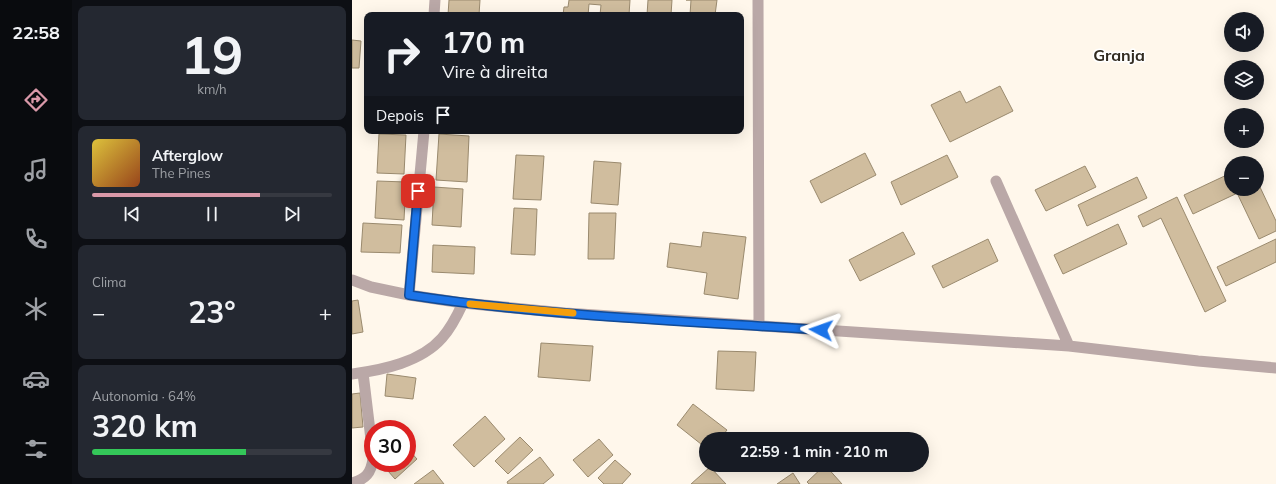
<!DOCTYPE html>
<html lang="pt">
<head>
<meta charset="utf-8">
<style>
	:root { --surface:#171b24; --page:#242831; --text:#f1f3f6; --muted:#9ea1a6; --line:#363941; --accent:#da99a9 }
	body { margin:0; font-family:Mulish,sans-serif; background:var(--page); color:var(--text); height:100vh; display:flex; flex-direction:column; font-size:15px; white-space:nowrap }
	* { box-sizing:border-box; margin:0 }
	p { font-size:13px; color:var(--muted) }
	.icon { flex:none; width:22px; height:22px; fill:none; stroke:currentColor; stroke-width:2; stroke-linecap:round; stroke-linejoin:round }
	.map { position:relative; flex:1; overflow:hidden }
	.side { display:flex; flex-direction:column; gap:6px; padding:6px; background:#0d0f14; width:280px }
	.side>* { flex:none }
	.hud { position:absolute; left:12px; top:12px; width:380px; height:122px; border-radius:8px; box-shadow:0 4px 16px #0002; background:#171b24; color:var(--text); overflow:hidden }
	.buttons { position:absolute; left:872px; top:12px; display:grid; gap:8px }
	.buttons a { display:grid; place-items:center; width:40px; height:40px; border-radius:50%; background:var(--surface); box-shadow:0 4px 16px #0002; font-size:20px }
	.speed { position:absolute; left:12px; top:420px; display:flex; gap:8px; font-size:20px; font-weight:700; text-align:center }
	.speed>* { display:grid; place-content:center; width:52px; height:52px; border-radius:50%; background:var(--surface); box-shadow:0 4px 16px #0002; line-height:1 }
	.speed .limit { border:6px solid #d22; background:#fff; color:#111 }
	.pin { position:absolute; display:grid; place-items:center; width:34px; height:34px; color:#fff; margin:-17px; border-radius:8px; box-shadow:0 2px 6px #0006 }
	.me { position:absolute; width:44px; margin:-22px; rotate:274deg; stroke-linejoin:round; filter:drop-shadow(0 0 3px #0008) }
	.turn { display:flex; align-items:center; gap:14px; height:84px; padding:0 12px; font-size:18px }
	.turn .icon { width:52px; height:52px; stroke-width:2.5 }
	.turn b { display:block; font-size:28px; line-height:34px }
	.then { display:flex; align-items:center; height:38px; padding:0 12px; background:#0003; gap:8px; font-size:15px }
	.big { font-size:30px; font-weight:700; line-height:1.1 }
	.side .widget { flex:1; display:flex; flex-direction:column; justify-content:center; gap:6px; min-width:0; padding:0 14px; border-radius:8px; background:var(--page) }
	.side .dial { align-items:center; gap:0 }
	.dial b { font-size:52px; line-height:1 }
	.song { display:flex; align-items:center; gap:12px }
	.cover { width:48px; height:48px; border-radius:6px; background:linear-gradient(135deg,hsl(50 70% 55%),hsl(20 70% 35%)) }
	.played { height:4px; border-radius:2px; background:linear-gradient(90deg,var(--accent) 70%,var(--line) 70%) }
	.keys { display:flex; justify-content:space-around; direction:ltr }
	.heat { display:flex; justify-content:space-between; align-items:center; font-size:22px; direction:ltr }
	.charge { height:6px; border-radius:3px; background:linear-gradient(90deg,#34c759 64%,var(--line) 0) }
	.trip { position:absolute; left:347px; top:432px; width:230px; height:40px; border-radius:20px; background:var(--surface); box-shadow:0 4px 16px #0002; font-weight:700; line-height:40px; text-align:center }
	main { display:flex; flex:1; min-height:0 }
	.dock { display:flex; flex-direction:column; width:72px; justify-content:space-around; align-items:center; background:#090b0e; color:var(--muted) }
	.dock .icon { width:28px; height:28px }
	.dock .active { color:var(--accent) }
	.dock b { font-size:18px; color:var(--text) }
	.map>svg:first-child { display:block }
	.building { fill:#d0bd9e; stroke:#9a8a6e }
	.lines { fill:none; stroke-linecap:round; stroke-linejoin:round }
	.minor { stroke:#baa8a7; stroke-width:11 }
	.route-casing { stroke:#114b97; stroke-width:10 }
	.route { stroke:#1a73e8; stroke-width:7 }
	.slow { stroke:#f59e0b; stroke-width:7 }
	.labels { text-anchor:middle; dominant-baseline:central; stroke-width:3; stroke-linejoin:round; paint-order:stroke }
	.neighbourhood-label { font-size:16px; font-weight:bold; fill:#322b20; stroke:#fff }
</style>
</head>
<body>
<main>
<nav class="dock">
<b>22:58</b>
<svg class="icon active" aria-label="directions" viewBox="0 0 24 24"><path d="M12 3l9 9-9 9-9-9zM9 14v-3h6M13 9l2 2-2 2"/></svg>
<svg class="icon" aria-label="music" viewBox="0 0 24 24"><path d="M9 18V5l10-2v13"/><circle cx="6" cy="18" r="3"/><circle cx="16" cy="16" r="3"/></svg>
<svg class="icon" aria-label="phone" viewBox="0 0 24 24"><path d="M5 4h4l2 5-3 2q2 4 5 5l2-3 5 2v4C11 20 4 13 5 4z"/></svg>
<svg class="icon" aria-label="climate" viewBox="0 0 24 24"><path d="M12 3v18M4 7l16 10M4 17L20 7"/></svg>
<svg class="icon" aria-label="car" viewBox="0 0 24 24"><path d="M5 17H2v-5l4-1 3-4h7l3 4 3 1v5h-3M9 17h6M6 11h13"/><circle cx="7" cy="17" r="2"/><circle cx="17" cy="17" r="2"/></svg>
<svg class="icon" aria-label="filters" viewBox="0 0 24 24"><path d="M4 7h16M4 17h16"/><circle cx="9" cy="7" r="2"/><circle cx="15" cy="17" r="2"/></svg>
</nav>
<section class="side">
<div class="widget dial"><b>19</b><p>km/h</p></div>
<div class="widget">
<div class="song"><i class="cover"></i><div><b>Afterglow</b><p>The Pines</p></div></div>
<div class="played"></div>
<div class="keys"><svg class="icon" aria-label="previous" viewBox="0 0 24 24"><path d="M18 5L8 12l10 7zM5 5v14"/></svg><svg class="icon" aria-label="pause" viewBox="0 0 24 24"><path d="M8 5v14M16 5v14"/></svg><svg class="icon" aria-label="next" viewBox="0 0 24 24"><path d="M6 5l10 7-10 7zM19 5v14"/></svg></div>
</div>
<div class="widget"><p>Clima</p>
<div class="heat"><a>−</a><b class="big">23°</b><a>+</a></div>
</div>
<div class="widget"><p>Autonomia · 64%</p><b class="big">320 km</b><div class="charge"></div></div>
</section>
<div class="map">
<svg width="924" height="484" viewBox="0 0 924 484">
	<rect width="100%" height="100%" fill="#fff7eb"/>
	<path class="building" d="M97,0H128L127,15H96Z
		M217,0H278L277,15H248L249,5L237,4L236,15L226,14V15H211L212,7H216Z
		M296,0H320L319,15H295Z
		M334,0H365L363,15H338L339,0Z
		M0,40L9,41L7,68H0Z
		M648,86L661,111L598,142L579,105L608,91L614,103Z
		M27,134L54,135L52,174L25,173Z
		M87,134L117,136L115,182L84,180Z
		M513,153L524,175L469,203L458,181Z
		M164,155L192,156L189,200L161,199Z
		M595,155L606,177L549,205L539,182Z
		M242,161L269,163L266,205L239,203Z
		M733,166L744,187L694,211L683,190Z
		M879,173V189H894L841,214L832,195Z
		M785,177L795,198L735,226L726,205Z
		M25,181L54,182L52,220L23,218Z
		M907,185L924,221V231L907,239L886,195L899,189H905V186Z
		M82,187L111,189L109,227L80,225Z
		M825,197L874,301L853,312L809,218L791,227L786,216Z
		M162,208L185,209L183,255L159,254Z
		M237,213H264L262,259H236Z
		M11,223L50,225L48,253L9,252Z
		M766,224L775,244L711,274L702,255Z
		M351,232L394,237L386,299L352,294L355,273L315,267L318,243L349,247Z
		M551,232L563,254L508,281L497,260Z
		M636,239L646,261L591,288L580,266Z
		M924,239V262L874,286L865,267Z
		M81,245L123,247L122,274L80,272Z
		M6,300L11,332L0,334V301Z
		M189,343L241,346L238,381L186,377Z
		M366,351L404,352L402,391L364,389Z
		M35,374L64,378L61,399L33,396Z
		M8,393L11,427L0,428V394Z
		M341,404L375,430L368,439H354V448L325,425Z
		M133,416L153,439L122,467L101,445Z
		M168,437L181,450L156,474L143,461Z
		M247,439L261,455L236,477L221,460Z
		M55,448L65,459L43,479L29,463H55Z
		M188,457L202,475L191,484H156L155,482Z
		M263,460L279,474L270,484H252L246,478Z
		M473,465L490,484H457L455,482Z
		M358,467L374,484H339Z
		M81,470L92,484H62Z
		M441,473L448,484H425Z"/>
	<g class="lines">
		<path class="minor" d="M406,0L407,325
			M82,15L83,0
			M644,181L717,346
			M0,280L19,287L57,295L111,303L213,313L717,346L846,361L924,368
			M57,295L72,131
			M11,373L21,456
			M0,374C31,370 69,362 90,338C99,328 105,316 111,303
			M0,483C14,479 19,473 21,459"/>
	</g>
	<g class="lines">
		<g class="route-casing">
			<path id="route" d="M66,191L57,295C193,316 332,321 469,330"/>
		</g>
		<use href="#route" class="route"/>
		<path class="slow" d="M118,304L221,313"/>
	</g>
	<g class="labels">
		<g class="neighbourhood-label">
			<text x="767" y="55">Granja</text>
		</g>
	</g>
</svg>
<div class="buttons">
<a><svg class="icon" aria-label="sound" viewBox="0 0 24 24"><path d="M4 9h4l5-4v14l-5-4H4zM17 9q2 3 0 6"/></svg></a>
<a><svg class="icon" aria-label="layers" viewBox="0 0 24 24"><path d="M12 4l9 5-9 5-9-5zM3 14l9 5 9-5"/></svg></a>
<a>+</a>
<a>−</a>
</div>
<div class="speed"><div class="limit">30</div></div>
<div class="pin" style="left:66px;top:191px;background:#d93025"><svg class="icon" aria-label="arrive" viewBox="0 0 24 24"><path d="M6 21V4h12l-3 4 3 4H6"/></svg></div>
<svg class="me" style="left:469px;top:330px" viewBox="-20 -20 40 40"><path d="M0-17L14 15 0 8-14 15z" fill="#1a73e8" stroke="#fff" stroke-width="4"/></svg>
<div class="trip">22:59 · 1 min · 210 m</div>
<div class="hud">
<div class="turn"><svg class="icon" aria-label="right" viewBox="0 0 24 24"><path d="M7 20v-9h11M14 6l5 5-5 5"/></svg><div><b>170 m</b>Vire à direita</div></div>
<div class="then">Depois<svg class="icon" aria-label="arrive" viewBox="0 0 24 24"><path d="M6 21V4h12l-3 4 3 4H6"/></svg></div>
</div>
</div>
</main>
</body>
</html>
